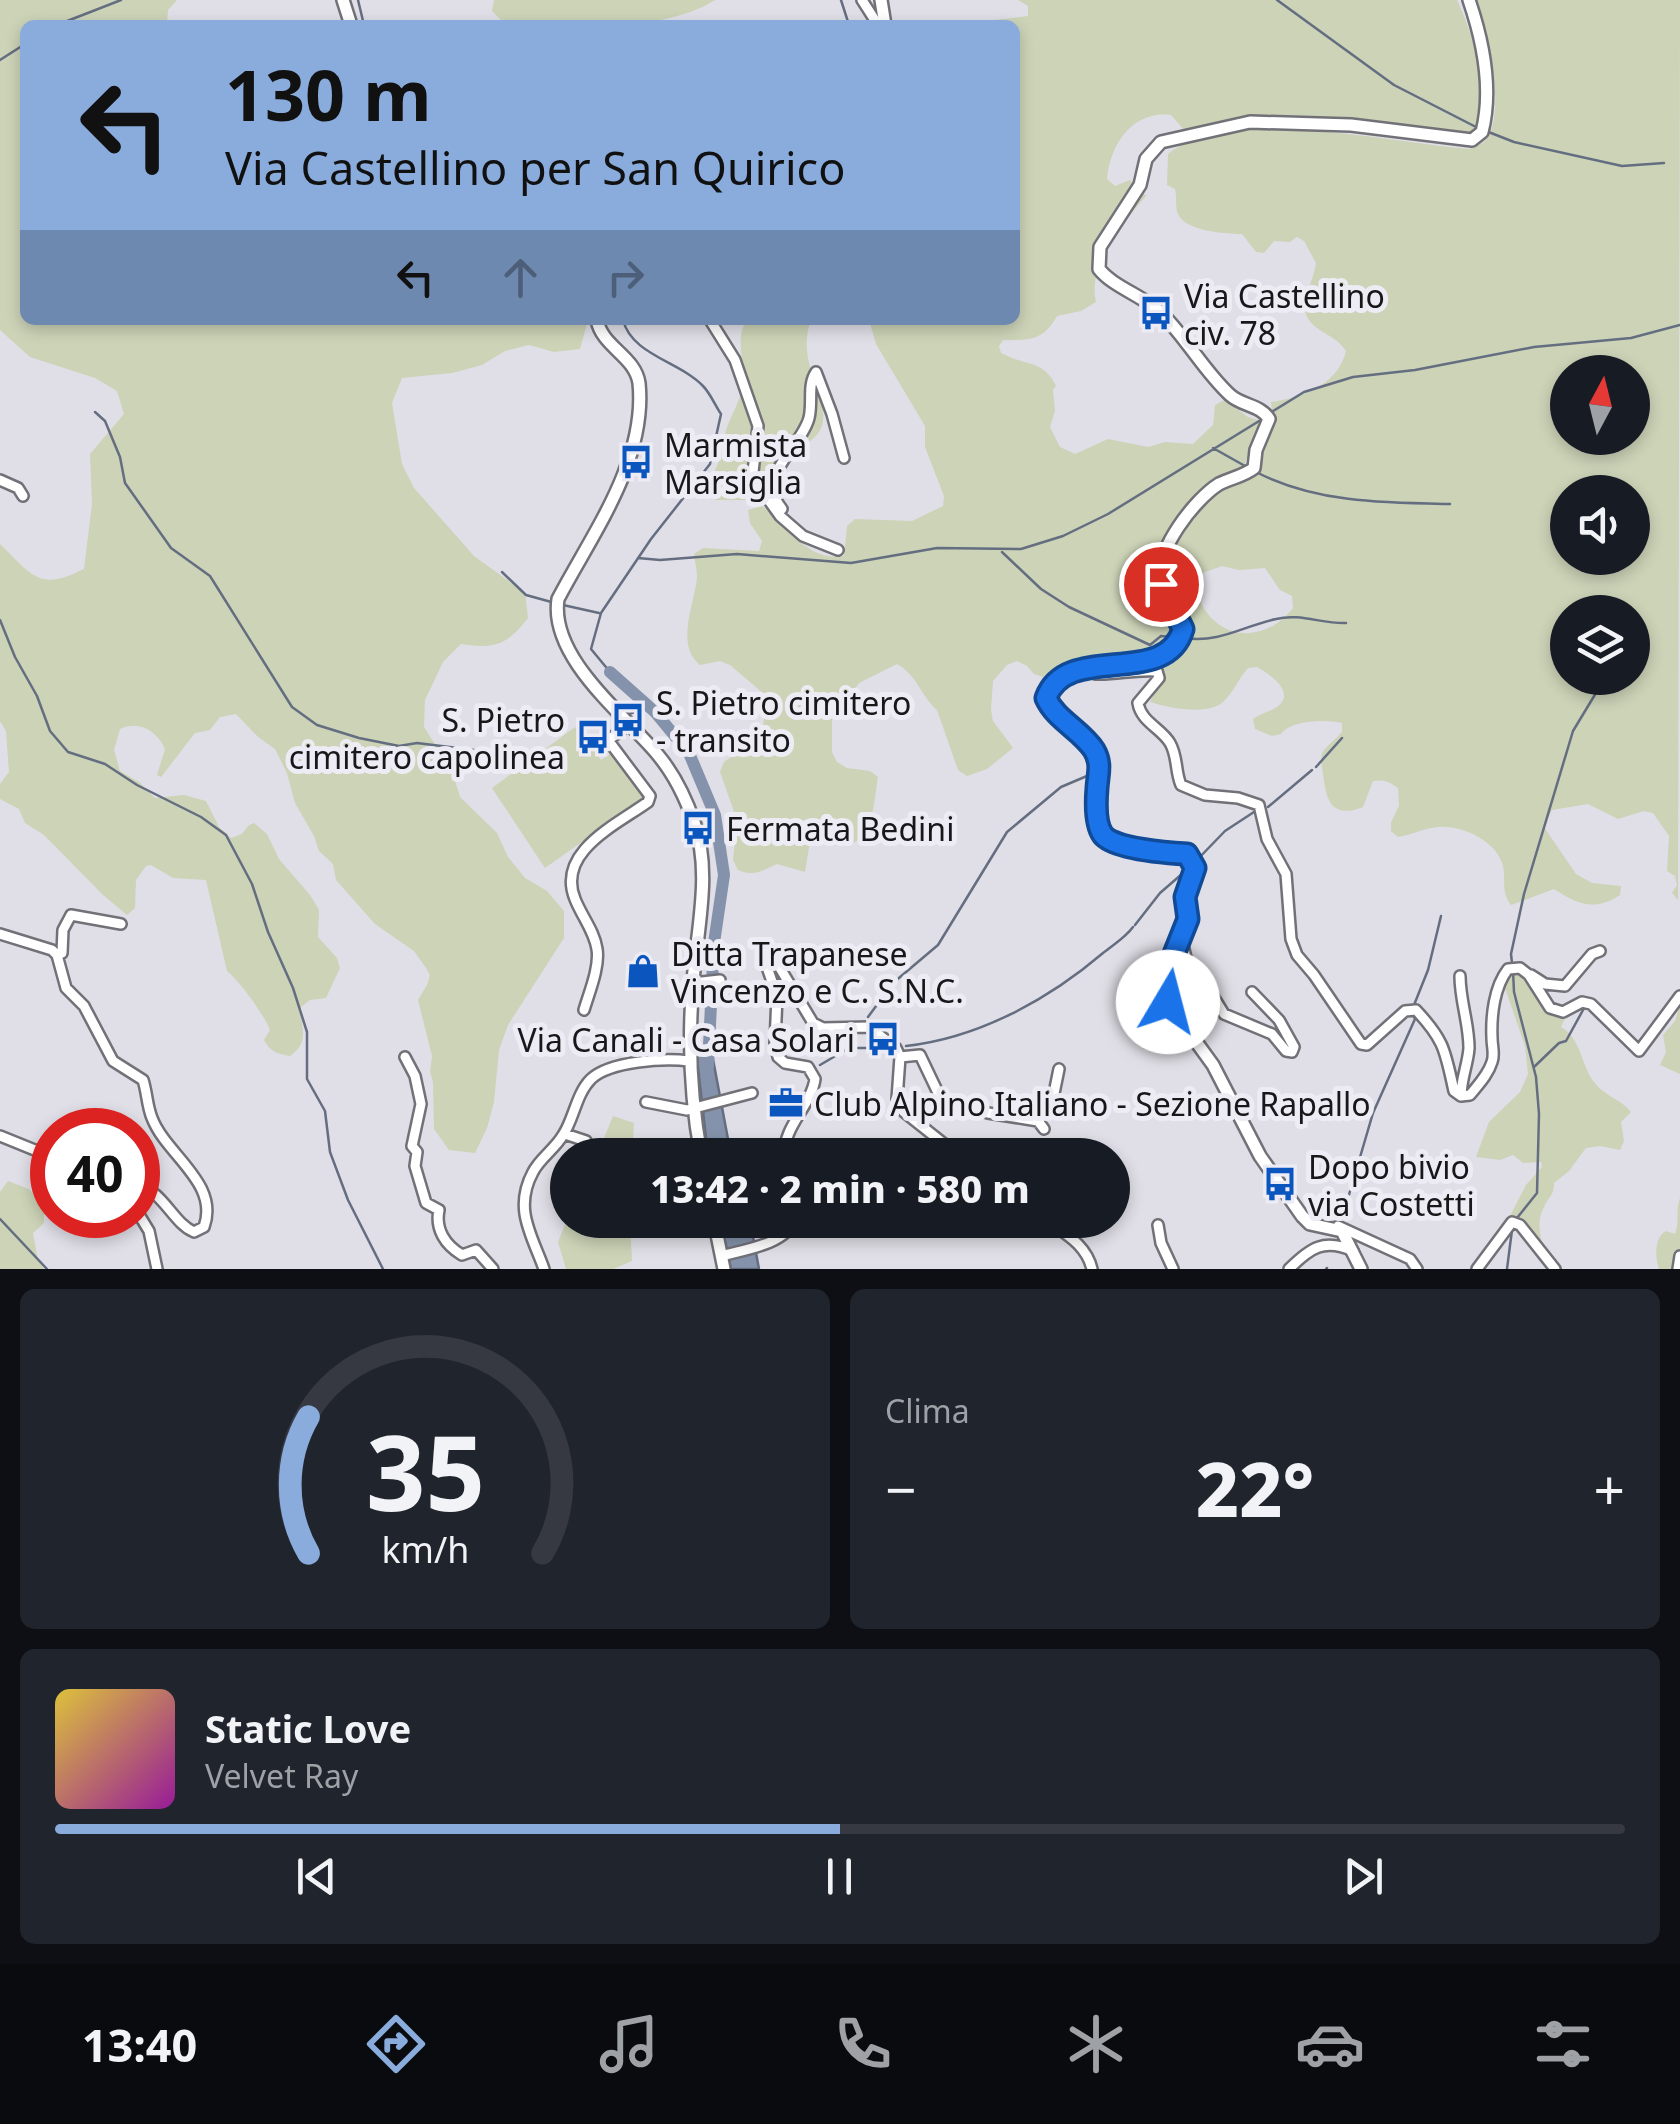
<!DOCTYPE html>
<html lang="it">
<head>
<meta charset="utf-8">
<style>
	:root { --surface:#171b24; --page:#20242c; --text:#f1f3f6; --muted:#9ea1a6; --line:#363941; --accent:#8aacdd }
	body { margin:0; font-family:"Noto Sans",sans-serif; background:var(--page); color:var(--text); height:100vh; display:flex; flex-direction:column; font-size:38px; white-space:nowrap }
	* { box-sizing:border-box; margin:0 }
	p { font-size:32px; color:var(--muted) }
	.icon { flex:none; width:55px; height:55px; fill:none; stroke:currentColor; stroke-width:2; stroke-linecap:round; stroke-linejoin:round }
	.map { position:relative; height:1269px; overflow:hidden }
	.side { display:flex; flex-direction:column; gap:20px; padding:20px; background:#0d0f14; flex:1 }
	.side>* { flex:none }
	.guide { position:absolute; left:20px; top:20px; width:1000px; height:305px; border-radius:15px; box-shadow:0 5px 15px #0003; background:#8aacdd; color:#111; overflow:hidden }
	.needle { width:65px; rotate:7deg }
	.fabs { position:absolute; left:1550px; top:355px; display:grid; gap:20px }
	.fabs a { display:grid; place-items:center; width:100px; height:100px; border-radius:50%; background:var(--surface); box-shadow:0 5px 15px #0003; font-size:50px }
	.speed { position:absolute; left:30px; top:1108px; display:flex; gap:20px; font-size:50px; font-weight:700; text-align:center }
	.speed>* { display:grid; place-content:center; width:130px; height:130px; border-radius:50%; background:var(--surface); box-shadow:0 5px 15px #0003; line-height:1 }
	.speed .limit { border:15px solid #d22; background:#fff; color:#111 }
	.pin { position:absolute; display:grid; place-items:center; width:85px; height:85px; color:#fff; margin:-42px; border:5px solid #fff; border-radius:50%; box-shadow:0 2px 10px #0007 }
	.me { position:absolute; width:110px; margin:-55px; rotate:8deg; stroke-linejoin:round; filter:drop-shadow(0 0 8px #0008) }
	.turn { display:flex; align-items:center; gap:35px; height:210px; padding:0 40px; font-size:45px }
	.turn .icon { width:130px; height:130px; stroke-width:2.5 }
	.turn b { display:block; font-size:70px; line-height:85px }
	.lanes { display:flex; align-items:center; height:95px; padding:0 40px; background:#0003; justify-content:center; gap:50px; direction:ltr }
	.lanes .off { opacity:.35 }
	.big { font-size:75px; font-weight:800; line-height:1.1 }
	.side .tile { flex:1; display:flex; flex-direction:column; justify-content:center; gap:15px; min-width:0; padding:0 35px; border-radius:15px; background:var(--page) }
	.side .dial { align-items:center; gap:0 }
	.dial svg { height:260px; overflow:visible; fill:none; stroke:var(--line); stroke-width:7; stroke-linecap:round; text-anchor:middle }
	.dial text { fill:var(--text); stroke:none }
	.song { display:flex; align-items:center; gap:30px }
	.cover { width:120px; height:120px; border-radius:15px; background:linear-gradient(135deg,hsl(50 70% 55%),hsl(300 70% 35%)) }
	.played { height:10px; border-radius:5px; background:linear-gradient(90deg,var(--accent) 50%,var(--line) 50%) }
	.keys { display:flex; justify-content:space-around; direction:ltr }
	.heat { display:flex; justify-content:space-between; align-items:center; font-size:55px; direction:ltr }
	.side .tiles { flex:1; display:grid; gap:20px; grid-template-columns:1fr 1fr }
	.tile:last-child { grid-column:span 2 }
	.trip { position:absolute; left:550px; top:1138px; width:580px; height:100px; border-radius:50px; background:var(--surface); box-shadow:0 5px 15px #0003; font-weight:800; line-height:100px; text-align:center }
	.tab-bar { display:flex; height:160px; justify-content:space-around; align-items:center; background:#090b0e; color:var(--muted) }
	.tab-bar .icon { width:70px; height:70px }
	.tab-bar .on { color:var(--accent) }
	.tab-bar b { font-size:45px; color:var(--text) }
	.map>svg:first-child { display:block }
	.green { fill:#ccd3b7; fill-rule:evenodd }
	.water { fill:#8493ab; stroke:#646e80; stroke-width:2.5 }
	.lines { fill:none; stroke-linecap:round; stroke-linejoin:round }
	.stream { stroke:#646e80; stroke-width:2.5 }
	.river { stroke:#8493ab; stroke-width:12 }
	.street-casing { stroke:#727178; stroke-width:14 }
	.secondary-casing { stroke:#727178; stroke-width:16 }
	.street { stroke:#fff; stroke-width:9 }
	.secondary { stroke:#fff; stroke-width:11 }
	.route-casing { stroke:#114b97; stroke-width:25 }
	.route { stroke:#1a73e8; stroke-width:18 }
	.labels { text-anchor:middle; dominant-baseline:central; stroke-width:10; stroke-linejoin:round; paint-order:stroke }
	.poi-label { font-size:32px; fill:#18171a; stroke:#edecf4; text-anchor:start }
</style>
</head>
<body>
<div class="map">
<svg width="1680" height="1269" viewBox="0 0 1680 1269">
	<rect width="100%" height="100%" fill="#e0dfe7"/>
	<path class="green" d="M0,0H177L168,10L167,25H25V320H588L580,349L554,352L529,345L505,351L482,365L452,373L402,378L392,403L402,464L414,488L474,556L525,593L528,618C506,646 495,649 461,644L443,662L425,700L424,727L452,771L460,797L497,833L508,857L525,878L547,891L564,911V938L508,1025L499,1050L494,1102L487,1128L475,1153L449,1150L434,1129L433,1082L430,1072L432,1056L418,1000L427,985L430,975L426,968L414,951L375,924L336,880L333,864L319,851L314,836L295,803L287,773L275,749L258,737L236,714L220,717L210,730L195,733L161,777L157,775L165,749C157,731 139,720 120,729L114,750L120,771L139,782L155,798L184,795L206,801L219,827L231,838L242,834L249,825L254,823L267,834L279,859L310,895L319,910L318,937L337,958L340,968L326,998L310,1000L301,1007C299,1025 312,1041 290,1056C278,1054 270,1052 264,1040L270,1030C265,1016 239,980 227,971L206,880L173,878L151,865L146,866L136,880L135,908L127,915L103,895L44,835L25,823L19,809L0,799V784L9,772L6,731L0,721V544C32,575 39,592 84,569L92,504L90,454L124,414L117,391L95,378L30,357L0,330Z
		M494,0H715C666,32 563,30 504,23L492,11Z
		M1018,0H1457C1475,37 1484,82 1481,124L1475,133L1465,136L1233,121L1185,131L1171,115C1133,110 1110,144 1107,179L1115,186L1130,180L1146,196C1123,223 1087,264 1096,302L1081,311L1057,316C1043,341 1030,340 1003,340L999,346L1001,353C1025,366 1044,360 1056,386L1053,390L1055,411L1050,427L1060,447L1075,454L1108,439L1148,447L1165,442L1193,444L1213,425L1215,405L1225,400L1248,417L1258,420L1261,425L1250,444L1245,465L1216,481L1156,563L1154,578L1178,629L1174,640L1163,650L1087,663L1043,677L1034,674L1027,666L1017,661L1007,665L993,681L991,710L993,721L1013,748L987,769L967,776L958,770L937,710C920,695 918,676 897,664L859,683L832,719V752L837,762L847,768L870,771L878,777C874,800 874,844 842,846C833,847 820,841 810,841L805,872L777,864C761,871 755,877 738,870L733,860L737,820L720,772L724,762L761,736L765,714L763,693L730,665L720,661L700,665C675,644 694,606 697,578C697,570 695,562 694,554L703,548L759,551L762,541L750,523L748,510L762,506C791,524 803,562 844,556L847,526L855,519L912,521L943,506L944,496L925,447V426L876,344L869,320H1015V25H990L995,20L1028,16V6Z
		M1477,0H1680L1678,900L1672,893L1677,885L1675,876L1667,871L1669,836L1653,813L1644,811L1618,819L1588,804L1552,810L1544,827L1576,874L1592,883L1621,886L1620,895C1595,912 1577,904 1554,889L1511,905C1501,892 1506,881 1503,866C1497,841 1462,825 1438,827C1424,828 1412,835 1398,837L1391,831V822L1399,806L1398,788C1390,782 1384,779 1373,781L1363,807C1330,820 1326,798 1323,774C1322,765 1319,757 1324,750C1329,744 1337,738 1342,732V723C1325,719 1291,720 1281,734L1272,736L1255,729L1253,719C1261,713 1270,712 1277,707C1297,692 1269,674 1257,667L1248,668C1238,679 1234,692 1223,702C1207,716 1169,708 1150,702L1162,677L1163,659L1180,650L1187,634L1164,579L1170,552L1185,521L1199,506L1225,486L1252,476L1258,470L1262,444L1273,420L1271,402C1302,398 1338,385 1346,351C1334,331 1303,331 1305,304C1307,289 1314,277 1316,263L1304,241L1297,237L1290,242L1274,241L1264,253L1256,252L1242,234C1226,234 1185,231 1178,214C1175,207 1177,197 1175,189L1167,185L1168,154C1231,105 1392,143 1469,149C1474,147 1480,145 1484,142C1508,119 1488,28 1477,0ZM1568,372H1632V438H1568ZM1568,492H1632V558H1568ZM1222,566L1239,570L1265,568L1280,590L1292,596L1293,608C1268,641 1223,643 1202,605C1196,594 1193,586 1197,575ZM1568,612H1632V678H1568Z
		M747,320H811C788,381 869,426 782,455L771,486L758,500H716L707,496L704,486C727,460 718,445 730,420C736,406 741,398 743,382C745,361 734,338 747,320Z
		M575,727L601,760L610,754L644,798L545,868L492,788Z
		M1511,972L1520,974L1547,1009L1565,1018L1561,1027C1581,1038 1581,1065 1594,1082C1604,1096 1621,1099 1631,1112L1621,1122L1624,1141L1620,1150L1600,1146L1586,1148L1569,1171L1554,1183C1554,1196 1549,1196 1544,1207C1536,1221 1540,1235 1544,1250L1511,1214L1526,1185L1542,1167L1541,1162L1523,1163L1513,1155L1500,1160L1476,1157L1489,1122L1520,1092L1528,1074L1525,1046L1505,988L1504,979Z
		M1680,1005V1074L1660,1065L1666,1052L1663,1035L1675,1021Z
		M613,1116L634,1123L632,1155H602V1143Z
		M8,1181L29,1189L44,1206V1223L33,1233L38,1260L44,1269H0V1192Z
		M1680,1198V1249L1674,1269H1659C1655,1258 1654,1237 1666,1231L1675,1234C1680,1221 1675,1211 1680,1198Z
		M567,1219L630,1220L632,1261L613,1269H566L558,1242Z"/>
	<path class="water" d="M695,1041L712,1054L731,1155H708Z
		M720,1220H750L759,1269H731Z"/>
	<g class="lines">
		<path class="stream" d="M358,0L364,25
			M841,0L849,25
			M1277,0L1394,85L1476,127
			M57,25L121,0
			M0,60L25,44
			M1486,131L1514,142L1622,166L1664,163
			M95,412L105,421L120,457L125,483L171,548L210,576L292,707L317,725L359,738L399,746L417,743L490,752
			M1270,413L1304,392L1353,377L1415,370L1534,347L1631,338L1680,325
			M1213,448L1245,466
			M1256,472C1317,503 1384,503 1450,504
			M1002,552L1041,589L1069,607L1150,645L1161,636L1172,637
			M638,558L660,560L737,554L851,563L937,548L1021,549L1063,536L1108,514L1264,418
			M502,572L526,595L555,603
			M563,605L599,613
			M0,620L15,657L37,696L50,731L68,752L105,764L137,785L201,817L226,835L252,884L268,932L293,988L307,1032V1079L325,1111L330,1152L348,1200L383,1269
			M1185,638C1220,643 1243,626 1276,619C1300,613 1322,624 1346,623
			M610,672L591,649L601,613L651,539L710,464L721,414C715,405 710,393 703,386C679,361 632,355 623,320
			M627,715L648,706
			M1316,767L1342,738
			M1268,807L1312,770
			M1195,862L1225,831L1257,810
			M1135,925L1160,893L1190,867
			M1512,963L1511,954L1524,894L1567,751L1573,731L1605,678
			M1513,971L1514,992L1536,1077L1539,1114L1537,1193L1517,1218
			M1414,1005L1428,970L1441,916
			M868,1017L893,983L938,945L1007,832L1061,787L1094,773
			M906,1046C978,1038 1048,1000 1103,953C1114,944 1125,938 1133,927
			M820,1065L849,1048H888
			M1534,1067L1559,1043L1566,1041L1583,1010
			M0,1219L47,1269
			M1341,1222L1373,1113L1415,1019L1412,1013
			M1326,1269L1327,1268
			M1507,1269L1512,1230"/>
		<path class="river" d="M610,672L655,712L689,753L715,815L724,875L714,943L708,1066"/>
		<g class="street-casing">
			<path id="street" d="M862,0L878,25
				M710,320L735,360L758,426L753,472L755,481L780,516L803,536L838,550
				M0,480L18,488L23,496
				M782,509C754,476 801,448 809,418C813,402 807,385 816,372L832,414L844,458
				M1095,668L1096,674C1117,675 1135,669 1157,671L1159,678L1138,703C1141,722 1161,728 1170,743C1178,757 1175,771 1181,785L1205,795L1238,798L1259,805L1267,839L1286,874L1291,939L1297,955L1314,975L1361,1044L1367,1045L1405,1011L1416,1010C1445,1041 1445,1051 1454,1091L1461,1096L1470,1095C1478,1085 1488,1075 1492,1062C1495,1054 1492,1047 1492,1038C1491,1016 1494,987 1508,969L1520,968L1529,975L1550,1008L1563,1012L1582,1002L1591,1004L1639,1051L1680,996
				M606,742L628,725
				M0,934L52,950L57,955L66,988L84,1006L113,1061L143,1080C147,1092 147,1106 152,1118C166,1155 220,1183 204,1227L194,1232C172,1222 164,1192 138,1185
				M1178,948L1184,949L1186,958L1182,971L1186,980L1213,996L1224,1014L1272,1034L1286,1051L1292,1052L1294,1047L1279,1020L1252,992
				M57,955L62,953L63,930L71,915L121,924
				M1531,975L1545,984L1565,986L1592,954L1600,951
				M1460,976C1460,1001 1469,1023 1469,1048C1468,1064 1461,1079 1461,1096
				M693,983L720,980
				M584,1010C589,993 600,967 597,949C594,930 582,917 575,899C556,852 616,825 648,802L650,796L608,740
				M405,1057L415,1076L421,1104L412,1146L417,1152L415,1166L426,1203L439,1210C435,1229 445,1245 462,1255L476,1250L493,1269
				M900,1057L920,1055L941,1099L988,1113L1038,1121L1044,1129
				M646,1102L687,1110L752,1093
				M1038,1121L1052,1103L1059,1069
				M565,1134L586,1141
				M0,1136L52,1157
				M785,1155C782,1128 811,1106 815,1079L808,1067L785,1063L778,1057L775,1043L777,996L768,970L772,962L777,963L813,1023L823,1028L869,1027L896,1048L900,1057L897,1099L904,1112L958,1155
				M138,1213L149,1231L157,1269
				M1046,1220C1065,1234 1086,1244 1092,1269
				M1158,1225L1161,1243L1173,1269
				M1338,1226L1410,1259L1417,1269
				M721,1256C743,1250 787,1244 794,1220
				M544,1269C532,1235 513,1209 533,1172C540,1158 555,1149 563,1135C574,1119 576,1094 591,1079C610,1061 664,1058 689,1061
				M1289,1269C1310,1248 1324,1238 1353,1251
				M1477,1269L1512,1222L1520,1225L1555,1269
				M1678,1269L1680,1256"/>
		</g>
		<g class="secondary-casing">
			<path id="secondary" d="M343,0L351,25
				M881,0L885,25
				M597,320C602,347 635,356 639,383C647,461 592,534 558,599C549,658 625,715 658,755C673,773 686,799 694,822C712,871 697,930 693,981C688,1040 690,1096 701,1155
				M714,1220L724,1269
				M1361,1269L1342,1231L1310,1224L1302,1216L1260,1156L1213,1065L1168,1003L1165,979L1188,919L1185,897L1195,868L1187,854L1114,842C1081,821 1111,780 1094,752C1082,731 1056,721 1046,698C1068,641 1166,689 1183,629C1177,613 1164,597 1161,580C1155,550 1195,499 1219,484C1231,478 1244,476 1254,468L1256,450L1269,419C1261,405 1242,406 1230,395C1204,371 1187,339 1163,315C1145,296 1114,288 1099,269L1100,247L1140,185L1146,159L1161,142L1250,122L1351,125L1472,140L1482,132C1493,89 1483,41 1469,0"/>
		</g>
		<use href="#street" class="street"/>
		<use href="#secondary" class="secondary"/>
	</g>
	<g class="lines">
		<g class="route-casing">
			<path id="route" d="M1161,584L1183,629C1166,689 1067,641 1046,698C1056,720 1081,730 1094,750C1102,764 1098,773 1097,788C1096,800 1095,824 1103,835C1114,849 1169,853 1187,854L1195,868L1185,897L1188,919L1164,979L1168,1002"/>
		</g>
		<use href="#route" class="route"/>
	</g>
	<defs>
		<g id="bus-bare" transform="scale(2.7)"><path d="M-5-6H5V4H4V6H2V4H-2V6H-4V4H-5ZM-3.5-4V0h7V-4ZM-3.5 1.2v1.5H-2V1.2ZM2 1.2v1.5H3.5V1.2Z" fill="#0b55bf" stroke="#edecf4" stroke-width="2.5" paint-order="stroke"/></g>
		<g id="shop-bare" transform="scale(2.7)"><path d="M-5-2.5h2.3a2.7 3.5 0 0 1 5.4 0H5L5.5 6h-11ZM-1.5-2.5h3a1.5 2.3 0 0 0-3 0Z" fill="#0b55bf" stroke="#edecf4" stroke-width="2.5" paint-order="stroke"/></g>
		<g id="office-bare" transform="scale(2.7)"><path d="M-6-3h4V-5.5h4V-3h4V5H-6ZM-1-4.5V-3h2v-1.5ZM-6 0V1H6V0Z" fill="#0b55bf" stroke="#edecf4" stroke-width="2.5" paint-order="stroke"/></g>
	</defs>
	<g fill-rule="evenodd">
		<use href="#bus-bare" x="1156" y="313"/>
		<use href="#bus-bare" x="636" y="462"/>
		<use href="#bus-bare" x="628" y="720"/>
		<use href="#bus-bare" x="593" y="737"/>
		<use href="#bus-bare" x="698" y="828"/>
		<use href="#shop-bare" x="643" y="971"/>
		<use href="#bus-bare" x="883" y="1039"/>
		<use href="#office-bare" x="786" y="1103"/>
		<use href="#bus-bare" x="1280" y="1184"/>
	</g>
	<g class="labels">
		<g class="poi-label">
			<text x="1184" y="295">Via Castellino<tspan x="1184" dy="37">civ. 78</tspan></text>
			<text x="664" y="444">Marmista<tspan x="664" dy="37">Marsiglia</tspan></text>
			<text x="656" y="702">S. Pietro cimitero<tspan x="656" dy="37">- transito</tspan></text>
			<text x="565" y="719" text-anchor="end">S. Pietro<tspan x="565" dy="37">cimitero capolinea</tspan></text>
			<text x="726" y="828">Fermata Bedini</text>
			<text x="671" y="953">Ditta Trapanese<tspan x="671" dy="37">Vincenzo e C. S.N.C.</tspan></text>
			<text x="855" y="1039" text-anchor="end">Via Canali - Casa Solari</text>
			<text x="814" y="1103">Club Alpino Italiano - Sezione Rapallo</text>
			<text x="1308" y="1166">Dopo bivio<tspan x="1308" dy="37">via Costetti</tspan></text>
		</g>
	</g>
</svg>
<div class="fabs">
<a><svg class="needle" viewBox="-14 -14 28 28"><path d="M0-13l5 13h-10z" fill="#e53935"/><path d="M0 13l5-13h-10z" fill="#9ea1a6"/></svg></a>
<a><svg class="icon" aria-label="sound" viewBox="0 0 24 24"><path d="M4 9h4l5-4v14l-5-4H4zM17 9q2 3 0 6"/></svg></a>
<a><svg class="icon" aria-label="layers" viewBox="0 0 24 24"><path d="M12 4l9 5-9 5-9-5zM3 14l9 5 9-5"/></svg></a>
</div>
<div class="speed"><div class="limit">40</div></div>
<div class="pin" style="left:1161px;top:584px;background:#d93025"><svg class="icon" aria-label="arrive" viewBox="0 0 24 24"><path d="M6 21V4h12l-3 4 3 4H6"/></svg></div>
<svg class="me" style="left:1168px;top:1002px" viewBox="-20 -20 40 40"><circle r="19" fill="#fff"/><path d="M0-13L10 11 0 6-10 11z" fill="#1a73e8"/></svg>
<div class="trip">13:42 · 2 min · 580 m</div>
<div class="guide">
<div class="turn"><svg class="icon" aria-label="left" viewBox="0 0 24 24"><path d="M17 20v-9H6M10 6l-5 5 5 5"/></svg><div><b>130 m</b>Via Castellino per San Quirico</div></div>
<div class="lanes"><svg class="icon" aria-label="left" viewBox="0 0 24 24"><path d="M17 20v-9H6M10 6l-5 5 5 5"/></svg><svg class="icon off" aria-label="ahead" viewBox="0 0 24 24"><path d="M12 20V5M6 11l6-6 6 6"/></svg><svg class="icon off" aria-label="right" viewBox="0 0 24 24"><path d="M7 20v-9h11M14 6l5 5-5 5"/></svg></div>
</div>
</div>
<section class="side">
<div class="tiles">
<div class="tile dial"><svg viewBox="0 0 100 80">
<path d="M14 69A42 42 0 1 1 86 69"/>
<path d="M14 69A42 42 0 0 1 14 27" stroke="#8aacdd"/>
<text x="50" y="56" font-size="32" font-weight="700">35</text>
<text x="50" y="72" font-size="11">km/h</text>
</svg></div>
<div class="tile"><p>Clima</p>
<div class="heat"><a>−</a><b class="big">22°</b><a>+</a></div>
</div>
<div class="tile">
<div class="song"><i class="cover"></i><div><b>Static Love</b><p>Velvet Ray</p></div></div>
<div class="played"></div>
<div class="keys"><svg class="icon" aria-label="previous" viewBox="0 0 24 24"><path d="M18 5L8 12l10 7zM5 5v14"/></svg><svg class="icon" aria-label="pause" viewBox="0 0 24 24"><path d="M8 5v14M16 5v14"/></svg><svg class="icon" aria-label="next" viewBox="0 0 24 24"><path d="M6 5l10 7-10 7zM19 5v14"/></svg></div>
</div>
</div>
</section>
<nav class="tab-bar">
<b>13:40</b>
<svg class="icon on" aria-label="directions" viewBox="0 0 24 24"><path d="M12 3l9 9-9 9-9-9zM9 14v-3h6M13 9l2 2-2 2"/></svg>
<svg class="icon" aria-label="music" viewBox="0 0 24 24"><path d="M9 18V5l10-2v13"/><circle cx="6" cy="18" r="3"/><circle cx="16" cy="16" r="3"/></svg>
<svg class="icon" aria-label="phone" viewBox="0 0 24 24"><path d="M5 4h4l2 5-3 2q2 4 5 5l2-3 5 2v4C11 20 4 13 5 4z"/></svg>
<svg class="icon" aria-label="climate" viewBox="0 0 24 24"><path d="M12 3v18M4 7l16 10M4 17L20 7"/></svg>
<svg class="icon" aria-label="car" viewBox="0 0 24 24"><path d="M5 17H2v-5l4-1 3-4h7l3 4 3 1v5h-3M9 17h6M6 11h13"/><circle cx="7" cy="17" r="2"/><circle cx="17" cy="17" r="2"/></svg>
<svg class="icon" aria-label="filters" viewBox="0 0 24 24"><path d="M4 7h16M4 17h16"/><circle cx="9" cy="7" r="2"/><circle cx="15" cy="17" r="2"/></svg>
</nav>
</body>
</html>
